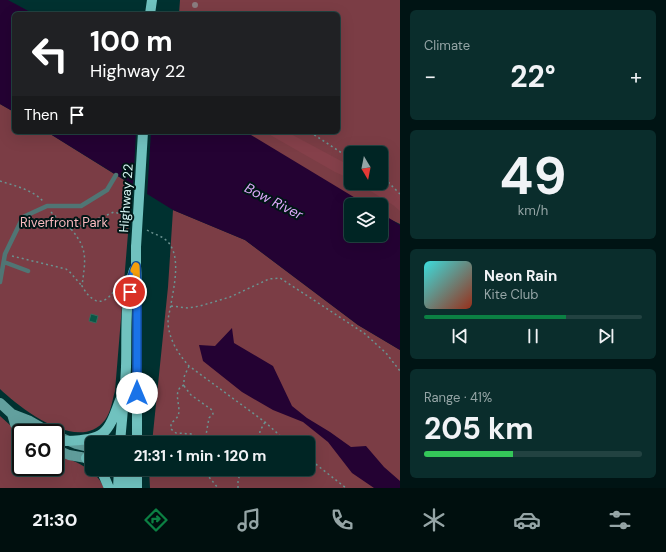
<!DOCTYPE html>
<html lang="en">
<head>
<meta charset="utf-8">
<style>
	:root { --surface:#002524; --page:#0a2d2c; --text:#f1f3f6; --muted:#95a5a6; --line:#224241; --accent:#0b8043 }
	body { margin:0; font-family:"DM Sans",sans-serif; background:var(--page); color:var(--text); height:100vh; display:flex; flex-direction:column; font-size:15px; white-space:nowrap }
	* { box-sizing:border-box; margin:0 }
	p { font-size:13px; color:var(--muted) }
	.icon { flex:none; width:22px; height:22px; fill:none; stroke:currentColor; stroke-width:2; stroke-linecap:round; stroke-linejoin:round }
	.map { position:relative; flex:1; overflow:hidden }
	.panel { display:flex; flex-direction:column; gap:10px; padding:10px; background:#001414; width:266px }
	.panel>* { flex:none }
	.banner { position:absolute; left:12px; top:12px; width:328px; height:122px; border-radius:6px; box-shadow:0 4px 16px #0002,0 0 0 1px var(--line); background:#202124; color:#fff; overflow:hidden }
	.needle { width:26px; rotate:170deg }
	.fabs { position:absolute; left:344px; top:146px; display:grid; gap:8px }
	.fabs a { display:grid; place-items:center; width:44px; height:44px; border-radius:6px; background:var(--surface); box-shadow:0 4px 16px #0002,0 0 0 1px var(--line); font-size:20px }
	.speed { position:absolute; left:12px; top:424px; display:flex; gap:8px; font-size:20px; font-weight:700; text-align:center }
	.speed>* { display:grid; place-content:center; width:52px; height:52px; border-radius:50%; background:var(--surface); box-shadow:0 4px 16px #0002,0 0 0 1px var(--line); line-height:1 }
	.speed .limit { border:2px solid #111; border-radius:6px; background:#fff; color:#111 }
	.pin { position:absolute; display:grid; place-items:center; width:34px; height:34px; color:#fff; margin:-17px; border:2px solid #fff; border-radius:50%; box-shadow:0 1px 4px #0007 }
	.me { position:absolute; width:44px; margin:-22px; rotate:0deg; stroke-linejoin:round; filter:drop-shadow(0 0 3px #0008) }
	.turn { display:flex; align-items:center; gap:14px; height:84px; padding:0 12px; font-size:18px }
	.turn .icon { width:52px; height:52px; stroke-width:2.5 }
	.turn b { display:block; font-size:28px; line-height:34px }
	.then { display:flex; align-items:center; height:38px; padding:0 12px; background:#0003; gap:8px; font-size:15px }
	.big { font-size:30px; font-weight:700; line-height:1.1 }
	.panel .card { flex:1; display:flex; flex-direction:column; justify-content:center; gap:6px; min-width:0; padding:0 14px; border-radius:6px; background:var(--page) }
	.panel .dial { align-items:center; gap:0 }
	.dial b { font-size:52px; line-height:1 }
	.song { display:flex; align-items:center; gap:12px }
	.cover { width:48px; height:48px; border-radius:6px; background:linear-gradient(135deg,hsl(180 70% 55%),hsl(10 70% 35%)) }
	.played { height:4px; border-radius:2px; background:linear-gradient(90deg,var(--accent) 65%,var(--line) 65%) }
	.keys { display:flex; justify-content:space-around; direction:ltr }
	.heat { display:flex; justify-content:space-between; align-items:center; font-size:22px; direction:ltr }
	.charge { height:6px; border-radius:3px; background:linear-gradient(90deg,#34c759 41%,var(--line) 0) }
	.trip { position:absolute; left:85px; top:436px; width:230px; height:40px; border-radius:6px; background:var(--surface); box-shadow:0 4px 16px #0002,0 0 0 1px var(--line); font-weight:700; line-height:40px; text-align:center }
	.dock { display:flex; height:64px; justify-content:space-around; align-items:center; background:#000f0e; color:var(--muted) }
	.dock .icon { width:28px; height:28px }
	.dock .on { color:var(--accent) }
	.dock b { font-size:18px; color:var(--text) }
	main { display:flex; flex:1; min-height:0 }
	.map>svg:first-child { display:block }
	.green { fill:#7b3d45; fill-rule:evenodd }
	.forest { fill:#85404a }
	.water { fill:#240233 }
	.pier { fill:#003130 }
	.building { fill:#085746; stroke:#366b5c }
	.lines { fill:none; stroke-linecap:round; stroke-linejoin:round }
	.path { stroke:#6a9290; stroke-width:1.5; stroke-dasharray:2 3; stroke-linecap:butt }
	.service { stroke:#507574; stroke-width:4.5 }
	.secondary { stroke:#62a09e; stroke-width:10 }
	.primary { stroke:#70c2bf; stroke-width:10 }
	.primary-bridge { stroke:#70c2bf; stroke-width:10 }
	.tree { fill:#8a7c7f }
	.route-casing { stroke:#114b97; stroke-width:10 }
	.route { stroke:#1a73e8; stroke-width:7 }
	.slow { stroke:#f59e0b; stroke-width:7 }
	.labels { text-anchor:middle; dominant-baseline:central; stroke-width:4; stroke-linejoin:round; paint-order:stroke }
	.street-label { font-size:13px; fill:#dbf9f7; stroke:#001616 }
	.park-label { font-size:13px; fill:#fababf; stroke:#001616 }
	.water-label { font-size:14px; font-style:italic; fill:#dfaafc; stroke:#001616 }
</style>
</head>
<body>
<main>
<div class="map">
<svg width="400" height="488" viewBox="0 0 400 488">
	<rect width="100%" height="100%" fill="#003130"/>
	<path class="green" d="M180,0H400V224L381,215V205H362L239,132H338V14H179ZM351,153H381V183H351Z
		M0,104L14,112V132H47L132,185L115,391C112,401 111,412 105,420C79,454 21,409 0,389Z
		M173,210L245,240L358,325L400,350V488H150L149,469H308V443H152L168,287Z
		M0,416L21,435V467H55V453C73,461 96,468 104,488H0Z"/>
	<path class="forest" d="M265,132H287L343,162L351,165V179L335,172Z
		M381,175L400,194V211L393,205L358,183H381Z"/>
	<path class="water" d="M0,0H8L34,14H14V112L0,104Z
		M47,132H246L367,205H351V235H381V213L400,225V350L358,325L245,240L173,210Z
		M232,328L234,343L273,366L292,406L307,418L330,432L351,447L366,446L384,467L400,481V488H374L352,473L328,442L303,422L273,410L242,392L203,361L199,345L215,346Z"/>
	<path class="pier" d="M136,132H151L147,196L133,187Z"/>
	<path class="building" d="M91,314L98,316L96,323L89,321Z"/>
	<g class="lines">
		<path class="path" d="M310,132L351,159
			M381,175L400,194
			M0,181C15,186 31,189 43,201
			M51,212L63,224L71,229L83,225L114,212L121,214L128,218
			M71,229C89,250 85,261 82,286C85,291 88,296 93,299C105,308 116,289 121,280
			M147,230C153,234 160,235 166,240C182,254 174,286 171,304C170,311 168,316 168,323C169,339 178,354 189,366L265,422L288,443
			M12,256L66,269L69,271L82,286
			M171,306L188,308L200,306L230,297L269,279L280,278L364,333L386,353L400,371
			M189,366L184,377V385C171,391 182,406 178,416C177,418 174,421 171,423V429L176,433L193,434L202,443
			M184,386L191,395L212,410L213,414L209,418L206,435L211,443
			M259,443L260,431L265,422
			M308,458L346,488
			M214,469L210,473L209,477L218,488
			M238,488V480L242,469"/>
		<path class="service" d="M4,262L28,271
			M0,282L5,254L23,217L47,206H81L107,190L116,175"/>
		<path class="secondary" d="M0,403L12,414L30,421L51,433
			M12,414L15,424L27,433
			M55,435L76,444L92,448
			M55,449L69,455L92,459"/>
		<path class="primary" d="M150,14L152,0
			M136,247V266L137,283V443
			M66,441C105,439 107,436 120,400
			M120,443C122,418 125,392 126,367C127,336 124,299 134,270
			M86,458L92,464
			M97,469L103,474L109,488
			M127,469L128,488
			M137,469V488
			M118,488L119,469"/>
		<path class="primary-bridge" d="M136,247L143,132"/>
	</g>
	<circle class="tree" cx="195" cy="5" r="3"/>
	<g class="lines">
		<g class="route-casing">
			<path id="route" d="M130,292L131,280L136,266L137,282V393"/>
		</g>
		<use href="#route" class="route"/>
		<path class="slow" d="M134,270L136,266L137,293"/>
	</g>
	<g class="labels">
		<g class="street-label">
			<text transform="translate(126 198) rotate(-86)">Highway 22</text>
		</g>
		<g class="park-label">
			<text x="64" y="222">Riverfront Park</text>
		</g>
		<g class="water-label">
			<text transform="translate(274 201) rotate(27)">Bow River</text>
		</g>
	</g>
</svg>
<div class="fabs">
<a><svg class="needle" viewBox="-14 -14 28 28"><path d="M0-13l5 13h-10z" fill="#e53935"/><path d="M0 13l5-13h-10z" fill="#95a5a6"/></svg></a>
<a><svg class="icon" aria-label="layers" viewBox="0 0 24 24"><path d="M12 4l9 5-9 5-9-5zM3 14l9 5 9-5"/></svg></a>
</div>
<div class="speed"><div class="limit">60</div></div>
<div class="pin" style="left:130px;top:292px;background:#d93025"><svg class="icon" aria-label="arrive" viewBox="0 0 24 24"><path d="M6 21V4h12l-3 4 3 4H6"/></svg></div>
<svg class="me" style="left:137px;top:393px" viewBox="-20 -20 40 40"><circle r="19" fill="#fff"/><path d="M0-13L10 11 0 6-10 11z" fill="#1a73e8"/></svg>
<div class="trip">21:31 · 1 min · 120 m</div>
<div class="banner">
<div class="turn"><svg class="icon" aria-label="left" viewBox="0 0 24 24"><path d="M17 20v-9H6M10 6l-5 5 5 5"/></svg><div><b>100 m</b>Highway 22</div></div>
<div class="then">Then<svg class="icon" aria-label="arrive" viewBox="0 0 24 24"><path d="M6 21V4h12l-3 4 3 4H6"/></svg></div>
</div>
</div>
<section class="panel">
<div class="card"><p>Climate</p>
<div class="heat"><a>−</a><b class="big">22°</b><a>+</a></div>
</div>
<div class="card dial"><b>49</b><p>km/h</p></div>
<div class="card">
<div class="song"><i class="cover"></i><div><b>Neon Rain</b><p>Kite Club</p></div></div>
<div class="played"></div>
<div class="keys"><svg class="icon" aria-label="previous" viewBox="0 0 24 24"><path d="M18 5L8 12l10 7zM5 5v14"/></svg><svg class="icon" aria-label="pause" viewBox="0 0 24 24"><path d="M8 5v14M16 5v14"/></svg><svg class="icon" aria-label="next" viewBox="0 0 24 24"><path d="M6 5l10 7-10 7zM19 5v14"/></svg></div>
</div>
<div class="card"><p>Range · 41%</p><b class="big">205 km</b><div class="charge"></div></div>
</section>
</main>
<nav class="dock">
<b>21:30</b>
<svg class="icon on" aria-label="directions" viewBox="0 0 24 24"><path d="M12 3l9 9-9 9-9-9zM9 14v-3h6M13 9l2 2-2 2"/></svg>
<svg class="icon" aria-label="music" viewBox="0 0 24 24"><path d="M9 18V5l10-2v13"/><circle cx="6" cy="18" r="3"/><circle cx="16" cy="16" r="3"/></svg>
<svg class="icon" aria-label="phone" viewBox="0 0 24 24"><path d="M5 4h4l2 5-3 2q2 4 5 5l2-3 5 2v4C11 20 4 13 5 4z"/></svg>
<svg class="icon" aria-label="climate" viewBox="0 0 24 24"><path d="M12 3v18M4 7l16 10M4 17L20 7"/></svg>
<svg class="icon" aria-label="car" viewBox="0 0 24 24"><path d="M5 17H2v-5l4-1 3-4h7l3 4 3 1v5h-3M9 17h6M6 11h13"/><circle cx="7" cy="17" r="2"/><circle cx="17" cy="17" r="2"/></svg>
<svg class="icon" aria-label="filters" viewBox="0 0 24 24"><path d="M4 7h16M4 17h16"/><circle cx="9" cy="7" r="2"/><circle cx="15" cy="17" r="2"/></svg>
</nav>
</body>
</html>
